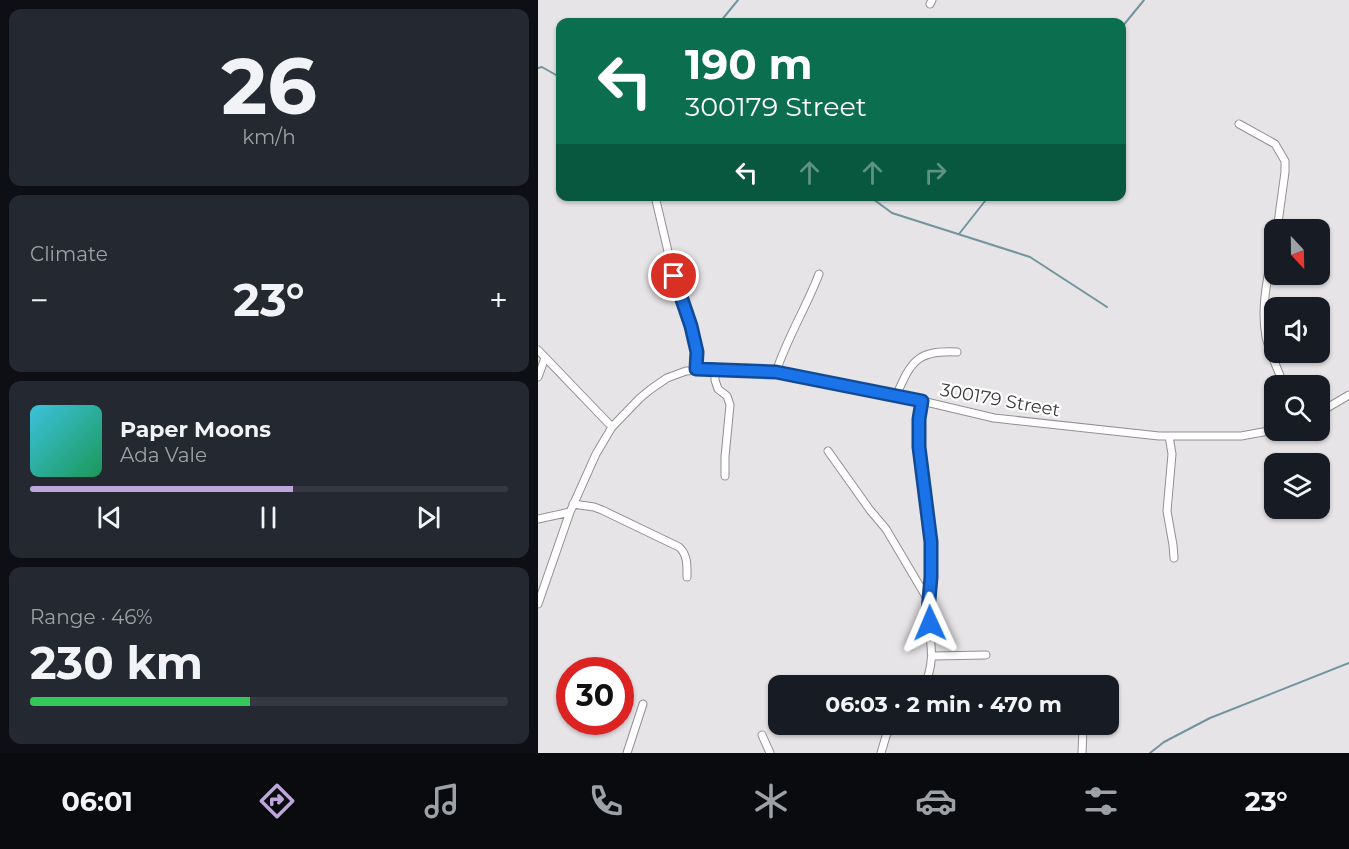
<!DOCTYPE html>
<html lang="en">
<head>
<meta charset="utf-8">
<style>
	:root { --surface:#171b24; --page:#242831; --text:#f1f3f6; --muted:#9ea1a6; --line:#363941; --accent:#bea5db }
	body { margin:0; font-family:Montserrat,sans-serif; background:var(--page); color:var(--text); height:100vh; display:flex; flex-direction:column; font-size:22px; white-space:nowrap }
	* { box-sizing:border-box; margin:0 }
	p { font-size:20px; color:var(--muted) }
	.icon { flex:none; width:33px; height:33px; fill:none; stroke:currentColor; stroke-width:2; stroke-linecap:round; stroke-linejoin:round }
	.map { position:relative; flex:1; overflow:hidden }
	.drawer { display:flex; flex-direction:column; gap:9px; padding:9px; background:#0d0f14; width:538px }
	.drawer>* { flex:none }
	.guide { position:absolute; left:18px; top:18px; width:570px; height:183px; border-radius:12px; box-shadow:0 2px 4px #0004; background:#0b6e4f; color:#fff; overflow:hidden }
	.needle { width:39px; rotate:158deg }
	.controls { position:absolute; left:726px; top:219px; display:grid; gap:12px }
	.controls a { display:grid; place-items:center; width:66px; height:66px; border-radius:12px; background:var(--surface); box-shadow:0 2px 4px #0004; font-size:30px }
	.speed { position:absolute; left:18px; top:657px; display:flex; gap:12px; font-size:30px; font-weight:700; text-align:center }
	.speed>* { display:grid; place-content:center; width:78px; height:78px; border-radius:50%; background:var(--surface); box-shadow:0 2px 4px #0004; line-height:1 }
	.speed .limit { border:9px solid #d22; background:#fff; color:#111 }
	.pin { position:absolute; display:grid; place-items:center; width:51px; height:51px; color:#fff; margin:-26px; border:3px solid #fff; border-radius:50%; box-shadow:0 2px 6px #0007 }
	.me { position:absolute; width:66px; margin:-33px; rotate:359deg; stroke-linejoin:round; filter:drop-shadow(0 0 4px #0008) }
	.turn { display:flex; align-items:center; gap:21px; height:126px; padding:0 30px; font-size:27px }
	.turn .icon { width:78px; height:78px; stroke-width:2.5 }
	.turn b { display:block; font-size:42px; line-height:51px }
	.lanes { display:flex; align-items:center; height:57px; padding:0 30px; background:#0003; justify-content:center; gap:30px; direction:ltr }
	.lanes .off { opacity:.35 }
	.big { font-size:45px; font-weight:700; line-height:1.1 }
	.drawer .widget { flex:1; display:flex; flex-direction:column; justify-content:center; gap:9px; min-width:0; padding:0 21px; border-radius:12px; background:var(--page) }
	.drawer .dial { align-items:center; gap:0 }
	.dial b { font-size:78px; line-height:1 }
	.song { display:flex; align-items:center; gap:18px }
	.cover { width:72px; height:72px; border-radius:9px; background:linear-gradient(135deg,hsl(190 70% 55%),hsl(150 70% 35%)) }
	.played { height:6px; border-radius:3px; background:linear-gradient(90deg,var(--accent) 55%,var(--line) 55%) }
	.keys { display:flex; justify-content:space-around; direction:ltr }
	.heat { display:flex; justify-content:space-between; align-items:center; font-size:33px; direction:ltr }
	.charge { height:9px; border-radius:4px; background:linear-gradient(90deg,#34c759 46%,var(--line) 0) }
	.trip { position:absolute; left:230px; top:675px; width:351px; height:60px; border-radius:12px; background:var(--surface); box-shadow:0 2px 4px #0004; font-weight:700; line-height:60px; text-align:center }
	.dock { display:flex; height:96px; justify-content:space-around; align-items:center; background:#090b0e; color:var(--muted) }
	.dock .icon { width:42px; height:42px }
	.dock .active { color:var(--accent) }
	.dock b { font-size:27px; color:var(--text) }
	main { display:flex; flex:1; min-height:0 }
	.map>svg:first-child { display:block }
	.lines { fill:none; stroke-linecap:round; stroke-linejoin:round }
	.stream { stroke:#72949e; stroke-width:2 }
	.minor-casing { stroke:#928f92; stroke-width:9 }
	.minor { stroke:#fff; stroke-width:7 }
	.route-casing { stroke:#114b97; stroke-width:15 }
	.route { stroke:#1a73e8; stroke-width:10 }
	.labels { text-anchor:middle; dominant-baseline:central; stroke-width:4.5; stroke-linejoin:round; paint-order:stroke }
	.street-label { font-size:18px; fill:#393839; stroke:#fff }
</style>
</head>
<body>
<main>
<section class="drawer">
<div class="widget dial"><b>26</b><p>km/h</p></div>
<div class="widget"><p>Climate</p>
<div class="heat"><a>−</a><b class="big">23°</b><a>+</a></div>
</div>
<div class="widget">
<div class="song"><i class="cover"></i><div><b>Paper Moons</b><p>Ada Vale</p></div></div>
<div class="played"></div>
<div class="keys"><svg class="icon" aria-label="previous" viewBox="0 0 24 24"><path d="M18 5L8 12l10 7zM5 5v14"/></svg><svg class="icon" aria-label="pause" viewBox="0 0 24 24"><path d="M8 5v14M16 5v14"/></svg><svg class="icon" aria-label="next" viewBox="0 0 24 24"><path d="M6 5l10 7-10 7zM19 5v14"/></svg></div>
</div>
<div class="widget"><p>Range · 46%</p><b class="big">230 km</b><div class="charge"></div></div>
</section>
<div class="map">
<svg width="811" height="753" viewBox="0 0 811 753">
	<rect width="100%" height="100%" fill="#e7e4e7"/>
	<g class="lines">
		<path class="stream" d="M182,22L200,0
			M584,27L606,0
			M0,68L4,67L18,75H22
			M331,196L354,213L492,257L569,307
			M421,234L451,196
			M612,753L626,742L672,718L811,663"/>
		<g class="minor-casing">
			<path id="minor" d="M392,4L394,0
				M701,124L737,144L747,161V172L739,230
				M117,196L136,277L153,326L159,352L157,369
				M736,243C731,273 722,305 728,337C732,354 740,369 746,386
				M0,350L74,427
				M177,369V380L180,389L189,396L192,405L187,457V476
				M238,372C249,338 268,308 281,274
				M0,377L7,358
				M358,396C373,362 378,350 419,352
				M384,401C376,453 389,494 393,544C394,555 394,566 393,576C393,587 390,598 390,609C390,638 400,657 386,686
				M782,412L811,395
				M631,436L634,454L629,511L635,545L636,558
				M290,451L332,510L348,529L390,600
				M35,504L56,507L64,510L141,547C150,555 149,566 149,577
				M0,519L32,512
				M0,604L32,512L58,454L74,427L102,398L113,389L129,378L148,371L177,369L238,372L384,401L456,418L621,436H703L736,430
				M395,656L448,655
				M224,735L232,753
				M89,753L105,704
				M343,753L348,736L354,724
				M544,753L545,728"/>
		</g>
		<use href="#minor" class="minor"/>
	</g>
	<g class="lines">
		<g class="route-casing">
			<path id="route" d="M136,276L153,326L159,352L158,369L238,372L384,401L381,419V447L393,542V577L390,611L392,623"/>
		</g>
		<use href="#route" class="route"/>
	</g>
	<g class="labels">
		<g class="street-label">
			<text transform="translate(462 400) rotate(10)">300179 Street</text>
		</g>
	</g>
</svg>
<div class="controls">
<a><svg class="needle" viewBox="-14 -14 28 28"><path d="M0-13l5 13h-10z" fill="#e53935"/><path d="M0 13l5-13h-10z" fill="#9ea1a6"/></svg></a>
<a><svg class="icon" aria-label="sound" viewBox="0 0 24 24"><path d="M4 9h4l5-4v14l-5-4H4zM17 9q2 3 0 6"/></svg></a>
<a><svg class="icon" aria-label="search" viewBox="0 0 24 24"><circle cx="10" cy="10" r="6"/><path d="M15 15l6 6"/></svg></a>
<a><svg class="icon" aria-label="layers" viewBox="0 0 24 24"><path d="M12 4l9 5-9 5-9-5zM3 14l9 5 9-5"/></svg></a>
</div>
<div class="speed"><div class="limit">30</div></div>
<div class="pin" style="left:136px;top:276px;background:#d93025"><svg class="icon" aria-label="arrive" viewBox="0 0 24 24"><path d="M6 21V4h12l-3 4 3 4H6"/></svg></div>
<svg class="me" style="left:392px;top:623px" viewBox="-20 -20 40 40"><path d="M0-17L14 15 0 8-14 15z" fill="#1a73e8" stroke="#fff" stroke-width="4"/></svg>
<div class="trip">06:03 · 2 min · 470 m</div>
<div class="guide">
<div class="turn"><svg class="icon" aria-label="left" viewBox="0 0 24 24"><path d="M17 20v-9H6M10 6l-5 5 5 5"/></svg><div><b>190 m</b>300179 Street</div></div>
<div class="lanes"><svg class="icon" aria-label="left" viewBox="0 0 24 24"><path d="M17 20v-9H6M10 6l-5 5 5 5"/></svg><svg class="icon off" aria-label="ahead" viewBox="0 0 24 24"><path d="M12 20V5M6 11l6-6 6 6"/></svg><svg class="icon off" aria-label="ahead" viewBox="0 0 24 24"><path d="M12 20V5M6 11l6-6 6 6"/></svg><svg class="icon off" aria-label="right" viewBox="0 0 24 24"><path d="M7 20v-9h11M14 6l5 5-5 5"/></svg></div>
</div>
</div>
</main>
<nav class="dock">
<b>06:01</b>
<svg class="icon active" aria-label="directions" viewBox="0 0 24 24"><path d="M12 3l9 9-9 9-9-9zM9 14v-3h6M13 9l2 2-2 2"/></svg>
<svg class="icon" aria-label="music" viewBox="0 0 24 24"><path d="M9 18V5l10-2v13"/><circle cx="6" cy="18" r="3"/><circle cx="16" cy="16" r="3"/></svg>
<svg class="icon" aria-label="phone" viewBox="0 0 24 24"><path d="M5 4h4l2 5-3 2q2 4 5 5l2-3 5 2v4C11 20 4 13 5 4z"/></svg>
<svg class="icon" aria-label="climate" viewBox="0 0 24 24"><path d="M12 3v18M4 7l16 10M4 17L20 7"/></svg>
<svg class="icon" aria-label="car" viewBox="0 0 24 24"><path d="M5 17H2v-5l4-1 3-4h7l3 4 3 1v5h-3M9 17h6M6 11h13"/><circle cx="7" cy="17" r="2"/><circle cx="17" cy="17" r="2"/></svg>
<svg class="icon" aria-label="filters" viewBox="0 0 24 24"><path d="M4 7h16M4 17h16"/><circle cx="9" cy="7" r="2"/><circle cx="15" cy="17" r="2"/></svg>
<b>23°</b>
</nav>
</body>
</html>
